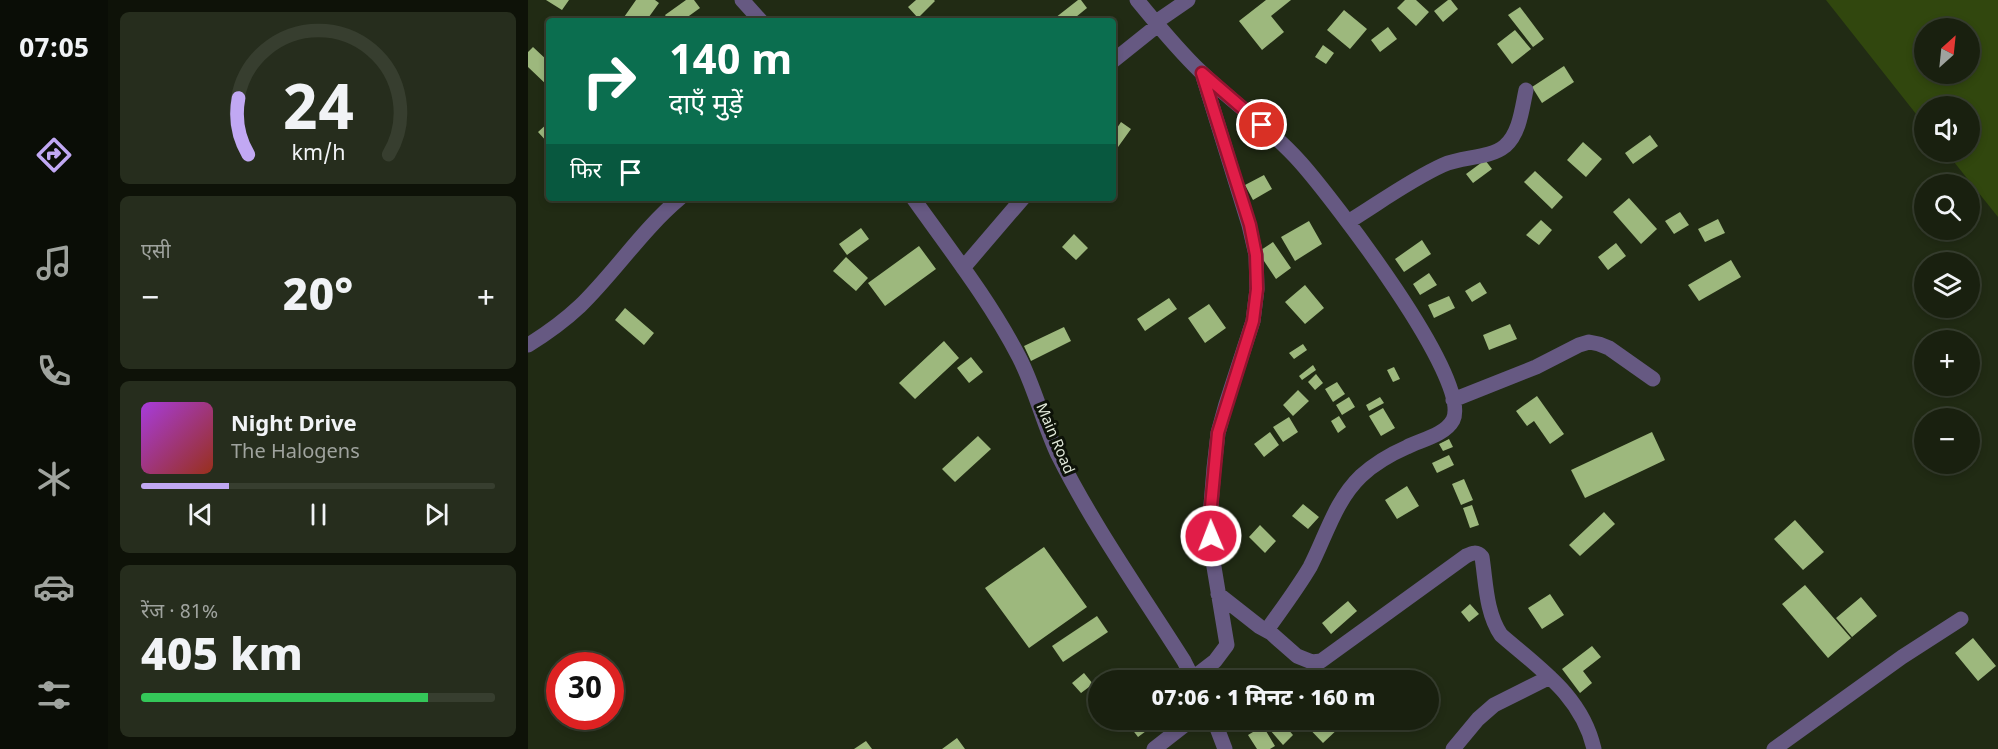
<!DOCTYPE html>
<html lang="hi">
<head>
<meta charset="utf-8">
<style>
	:root { --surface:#19200f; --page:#262d1d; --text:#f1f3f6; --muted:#9fa39e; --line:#373e2f; --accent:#c1a8f3 }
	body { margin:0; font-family:Georgia,"Noto Sans Devanagari",serif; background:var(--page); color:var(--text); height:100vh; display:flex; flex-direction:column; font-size:22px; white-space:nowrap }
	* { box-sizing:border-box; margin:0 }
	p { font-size:20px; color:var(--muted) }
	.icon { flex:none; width:33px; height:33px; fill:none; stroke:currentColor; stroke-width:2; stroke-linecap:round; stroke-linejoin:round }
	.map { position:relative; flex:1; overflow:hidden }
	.drawer { display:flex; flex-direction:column; gap:12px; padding:12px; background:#0e1208; width:420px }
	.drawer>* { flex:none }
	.top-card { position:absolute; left:18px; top:18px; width:570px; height:183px; border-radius:6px; box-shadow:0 3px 9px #0003,0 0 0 2px var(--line); background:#0b6e4f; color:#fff; overflow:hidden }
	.needle { width:39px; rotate:27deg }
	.controls { position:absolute; left:1386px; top:18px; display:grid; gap:12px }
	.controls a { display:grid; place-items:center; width:66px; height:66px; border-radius:50%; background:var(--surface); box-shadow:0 3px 9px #0003,0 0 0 2px var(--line); font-size:30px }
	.speed { position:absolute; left:18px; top:652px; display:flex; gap:12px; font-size:30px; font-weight:700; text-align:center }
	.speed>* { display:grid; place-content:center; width:78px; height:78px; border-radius:50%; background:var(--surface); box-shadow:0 3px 9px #0003,0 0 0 2px var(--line); line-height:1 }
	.speed .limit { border:9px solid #d22; background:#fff; color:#111 }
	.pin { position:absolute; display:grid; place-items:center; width:51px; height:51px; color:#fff; margin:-26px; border:3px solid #fff; border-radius:50%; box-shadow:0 2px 6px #0007 }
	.me { position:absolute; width:66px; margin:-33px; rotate:359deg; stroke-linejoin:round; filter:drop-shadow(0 0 4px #0008) }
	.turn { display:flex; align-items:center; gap:21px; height:126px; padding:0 24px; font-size:27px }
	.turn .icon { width:78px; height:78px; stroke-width:2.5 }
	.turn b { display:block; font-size:42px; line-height:51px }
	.then { display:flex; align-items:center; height:57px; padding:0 24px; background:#0003; gap:12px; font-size:22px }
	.big { font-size:45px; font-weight:800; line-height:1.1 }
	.drawer .card { flex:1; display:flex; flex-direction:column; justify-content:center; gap:9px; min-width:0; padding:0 21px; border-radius:9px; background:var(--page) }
	.drawer .dial { align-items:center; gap:0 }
	.dial svg { height:156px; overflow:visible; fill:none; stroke:var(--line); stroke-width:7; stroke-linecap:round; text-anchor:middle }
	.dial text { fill:var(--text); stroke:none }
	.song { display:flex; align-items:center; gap:18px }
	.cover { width:72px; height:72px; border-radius:9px; background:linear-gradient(135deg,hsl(280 70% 55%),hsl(10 70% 35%)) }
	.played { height:6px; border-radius:3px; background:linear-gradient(90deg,var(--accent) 25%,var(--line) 25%) }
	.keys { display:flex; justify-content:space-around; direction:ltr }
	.heat { display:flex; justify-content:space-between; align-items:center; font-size:33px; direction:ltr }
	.charge { height:9px; border-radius:4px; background:linear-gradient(90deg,#34c759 81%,var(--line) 0) }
	.trip { position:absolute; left:560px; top:670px; width:351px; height:60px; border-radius:30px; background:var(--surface); box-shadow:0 3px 9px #0003,0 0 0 2px var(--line); font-weight:800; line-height:60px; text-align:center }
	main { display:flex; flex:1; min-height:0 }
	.tabs { display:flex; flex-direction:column; width:108px; justify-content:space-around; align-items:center; background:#0a0d06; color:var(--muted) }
	.tabs .icon { width:42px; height:42px }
	.tabs .current { color:var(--accent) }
	.tabs b { font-size:27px; color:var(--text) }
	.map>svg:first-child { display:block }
	.water { fill:#31470e; fill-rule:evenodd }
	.building { fill:#9db87d }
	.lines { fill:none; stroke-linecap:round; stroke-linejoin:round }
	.street { stroke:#665982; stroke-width:15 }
	.route-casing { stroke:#92132f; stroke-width:15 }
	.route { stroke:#e11d48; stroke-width:10 }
	.labels { text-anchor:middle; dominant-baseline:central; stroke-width:6; stroke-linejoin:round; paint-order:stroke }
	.street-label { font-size:15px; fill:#e4ebdc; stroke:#0d1208 }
</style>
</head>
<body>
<main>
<nav class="tabs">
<b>07:05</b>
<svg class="icon current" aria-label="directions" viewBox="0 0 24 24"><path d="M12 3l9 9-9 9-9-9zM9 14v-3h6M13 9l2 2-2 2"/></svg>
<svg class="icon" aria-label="music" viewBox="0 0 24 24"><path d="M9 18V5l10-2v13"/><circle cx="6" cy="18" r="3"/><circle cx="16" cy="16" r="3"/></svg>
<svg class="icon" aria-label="phone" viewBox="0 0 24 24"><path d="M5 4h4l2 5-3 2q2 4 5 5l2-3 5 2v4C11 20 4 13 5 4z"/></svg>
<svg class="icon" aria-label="climate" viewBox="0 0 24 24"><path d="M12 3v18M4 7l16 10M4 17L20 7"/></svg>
<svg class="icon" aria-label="car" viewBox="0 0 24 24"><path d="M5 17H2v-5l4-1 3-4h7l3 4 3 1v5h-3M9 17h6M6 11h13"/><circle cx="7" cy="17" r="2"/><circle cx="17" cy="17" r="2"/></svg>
<svg class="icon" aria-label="filters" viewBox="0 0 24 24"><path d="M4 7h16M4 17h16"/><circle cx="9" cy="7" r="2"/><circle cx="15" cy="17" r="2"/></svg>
</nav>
<section class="drawer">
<div class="card dial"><svg viewBox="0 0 100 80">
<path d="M14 69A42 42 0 1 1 86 69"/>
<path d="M14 69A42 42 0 0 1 9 40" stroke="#c1a8f3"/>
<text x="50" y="56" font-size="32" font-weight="700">24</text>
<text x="50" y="72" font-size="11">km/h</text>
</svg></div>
<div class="card"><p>एसी</p>
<div class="heat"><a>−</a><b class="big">20°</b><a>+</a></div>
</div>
<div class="card">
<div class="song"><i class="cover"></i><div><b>Night Drive</b><p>The Halogens</p></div></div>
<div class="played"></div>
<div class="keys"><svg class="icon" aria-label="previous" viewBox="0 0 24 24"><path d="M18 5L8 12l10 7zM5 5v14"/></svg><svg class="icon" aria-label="pause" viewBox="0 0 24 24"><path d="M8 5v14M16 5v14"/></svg><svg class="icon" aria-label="next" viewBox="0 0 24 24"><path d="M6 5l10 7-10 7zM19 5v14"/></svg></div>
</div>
<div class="card"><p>रेंज · 81%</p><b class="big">405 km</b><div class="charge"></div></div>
</section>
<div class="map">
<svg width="1470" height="749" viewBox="0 0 1470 749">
	<rect width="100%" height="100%" fill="#212b14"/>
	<path class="water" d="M1298,0H1470V217L1418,152H1442V106H1396V124ZM1396,28H1442V74H1396Z"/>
	<path class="building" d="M18,0H41L34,10Z
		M108,0H127L131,3L118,21H95L94,20Z
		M158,0H166L172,8L154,21H141L137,15Z
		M388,0H406L407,1L390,18L380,7Z
		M550,0H553L559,8L543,21H530L527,18Z
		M738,0H763L743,16L756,32L734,50L711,21Z
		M877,0H888L901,12L888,26L869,8Z
		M920,0H923L930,9L915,22L906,11Z
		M992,7L1016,39L1005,47L980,15Z
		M816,10L839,29L822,49L799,30Z
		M860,27L869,39L852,52L843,40Z
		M987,30L1003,49L984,64L969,44Z
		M795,45L806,53L798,64L787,57Z
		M5,47L21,62V87L0,67V52Z
		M1036,66L1046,82L1014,103L1004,87Z
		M21,122V144L10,132Z
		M593,122L603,129L585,154V134Z
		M1122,135L1130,146L1105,164L1097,153Z
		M1055,142L1074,159L1058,177L1039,160Z
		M957,160L964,169L945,183L938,174Z
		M1007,171L1035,197L1024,209L996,182Z
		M736,175L744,189L725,200L717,185Z
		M1101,198L1129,229L1113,244L1085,212Z
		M1152,212L1161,225L1146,234L1137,221Z
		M1190,219L1197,233L1177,242L1170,229Z
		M1013,220L1024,230L1011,245L998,235Z
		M781,221L794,244L767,261L753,237Z
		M333,228L341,239L319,255L311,244Z
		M546,234L560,248L548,260L534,247Z
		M894,240L903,254L876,272L867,259Z
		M745,242L763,268L748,279L730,252Z
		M1088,243L1098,256L1080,270L1070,257Z
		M391,246L408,269L357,306L340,283Z
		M318,257L340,278L328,291L305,271Z
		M1203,260L1213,277L1171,301L1160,285Z
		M901,273L909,285L892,295L885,284Z
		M952,282L959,293L944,302L937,291Z
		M777,285L796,308L777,324L757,302Z
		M921,296L927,308L906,318L900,305Z
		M641,298L649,309L617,331L609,319Z
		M681,304L698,328L677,343L660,318Z
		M97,308L126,333L116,345L87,320Z
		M982,324L989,339L961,350L955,335Z
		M536,327L543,341L503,361L496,346Z
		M416,341L431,358L387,399L371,383Z
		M775,344L779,350L766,359L761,353Z
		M443,357L455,372L441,383L429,368Z
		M785,365L788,370L774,380L771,376Z
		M866,367L872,379L865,382L859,370Z
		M788,374L795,383L787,390L780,382Z
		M809,382L817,394L805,402L797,389Z
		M770,390L781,401L765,416L755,405Z
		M1009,396L1036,434L1022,444L1006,421L999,426L988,411Z
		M821,397L827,407L814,415L808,405Z
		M852,397L856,403L841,411L838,405Z
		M855,408L867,428L853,436L841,416Z
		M811,416L818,427L810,433L803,421Z
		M761,417L770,432L755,442L745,427Z
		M742,432L751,445L736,457L726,444Z
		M1124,432L1137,460L1057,498L1043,470Z
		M450,436L463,449L427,482L414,469Z
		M921,439L925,447L915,451L911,444Z
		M921,455L926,465L909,473L904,463Z
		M936,479L945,500L933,505L924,484Z
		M879,486L891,506L869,519L857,500Z
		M775,504L791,517L780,529L764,516Z
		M944,505L951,525L942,528L935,508Z
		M1076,512L1087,524L1052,556L1041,545Z
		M1267,520L1296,552L1275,570L1246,539Z
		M732,525L748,541L737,553L721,537Z
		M516,547L559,607L501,648L457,588Z
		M1277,585L1323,638L1300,658L1254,604Z
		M1022,594L1036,615L1014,629L1000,608Z
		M1333,597L1349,616L1324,637L1308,618Z
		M820,601L829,611L803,634L794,623Z
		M942,604L951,614L941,622L933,612Z
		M569,616L580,632L535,662L524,646Z
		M1445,638L1468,666L1450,681L1427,653Z
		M1064,646L1073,657L1055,671L1064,683L1052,693L1034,669Z
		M627,669L636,681H611Z
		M556,673L565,684L553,693L544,683Z
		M597,720H633L610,737Z
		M740,720H752L765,735L755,745L736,723Z
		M773,720H808L813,726L795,743Z
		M735,726L747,746L742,749H729L720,735Z
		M429,738L437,749H414Z
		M338,741L344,749H326Z"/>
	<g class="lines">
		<path class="street" d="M214,0L233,21
			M609,0C629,24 649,49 672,71C705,103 742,128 773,163C803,197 945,380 925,420C917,435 893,440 879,447C863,454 846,464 833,476C807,501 798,536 782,567C769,589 753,610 739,630
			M628,22L660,0
			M585,61L630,25
			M385,198C422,250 462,301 491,357C507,388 515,423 530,455C566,527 613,593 656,661L666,681
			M820,222C851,203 882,180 915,165C935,156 961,159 977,146C992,133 994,108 998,90
			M435,268L495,198
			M0,345C18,334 36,321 52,306C87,272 114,230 152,198
			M925,400L1008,367L1051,345L1061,342L1071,344L1081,348L1125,379
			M690,594L732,627L743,633L769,656L784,662L793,661L938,556C944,553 949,551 954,557C958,583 958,613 973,635C1012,669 1054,696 1066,749
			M665,678L687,661L699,645L684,555L682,517L686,468L690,433L698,404L725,321L729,289L728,255L721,225L674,73
			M686,720L697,749
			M626,749L663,720
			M925,749L950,719L966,705L1022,677
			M1246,749L1374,657L1433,619"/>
	</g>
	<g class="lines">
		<g class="route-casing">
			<path id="route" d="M683,536L682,517L690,433L725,321L729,289L728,255L722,225L674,73L734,125"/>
		</g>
		<use href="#route" class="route"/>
	</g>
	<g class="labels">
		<g class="street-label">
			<text transform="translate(526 439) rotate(67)">Main Road</text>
		</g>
	</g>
</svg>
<div class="controls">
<a><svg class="needle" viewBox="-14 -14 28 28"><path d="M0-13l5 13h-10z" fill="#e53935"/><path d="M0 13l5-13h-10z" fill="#9fa39e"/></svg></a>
<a><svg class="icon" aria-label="sound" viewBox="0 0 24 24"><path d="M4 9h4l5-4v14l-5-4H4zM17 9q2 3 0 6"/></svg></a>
<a><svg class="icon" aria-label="search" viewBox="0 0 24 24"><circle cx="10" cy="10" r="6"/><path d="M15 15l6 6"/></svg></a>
<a><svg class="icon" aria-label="layers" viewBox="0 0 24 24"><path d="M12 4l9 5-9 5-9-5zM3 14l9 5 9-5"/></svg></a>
<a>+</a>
<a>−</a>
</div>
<div class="speed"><div class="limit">30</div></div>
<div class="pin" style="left:734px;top:125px;background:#d93025"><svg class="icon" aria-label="arrive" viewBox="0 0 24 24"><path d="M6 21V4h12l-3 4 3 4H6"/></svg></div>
<svg class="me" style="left:683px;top:536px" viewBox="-20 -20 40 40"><circle r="17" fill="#e11d48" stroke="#fff" stroke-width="3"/><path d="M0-11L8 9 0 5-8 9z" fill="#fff"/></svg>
<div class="trip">07:06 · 1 मिनट · 160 m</div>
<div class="top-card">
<div class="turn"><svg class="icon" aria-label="right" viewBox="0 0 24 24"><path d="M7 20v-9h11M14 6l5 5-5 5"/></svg><div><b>140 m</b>दाएँ मुड़ें</div></div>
<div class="then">फिर<svg class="icon" aria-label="arrive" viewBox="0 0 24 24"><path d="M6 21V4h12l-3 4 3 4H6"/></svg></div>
</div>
</div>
</main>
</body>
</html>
